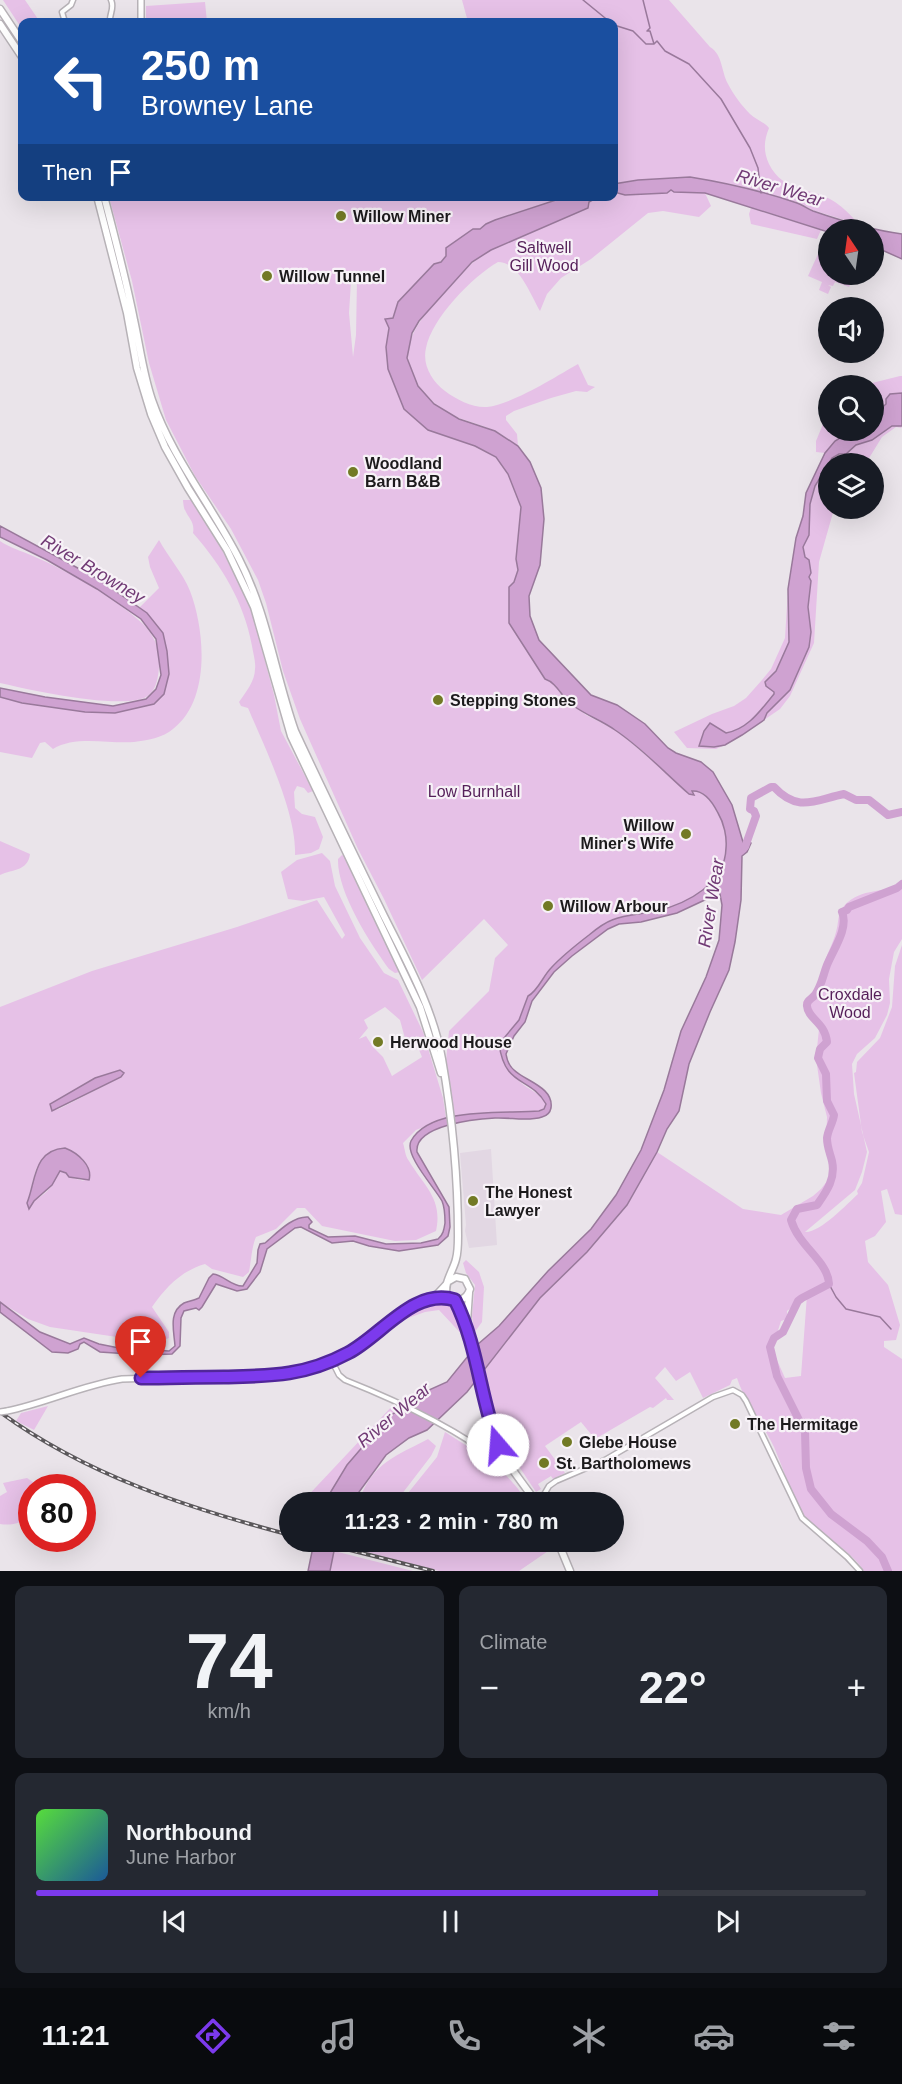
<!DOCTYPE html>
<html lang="en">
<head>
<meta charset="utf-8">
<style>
	:root { --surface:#171b24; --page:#242831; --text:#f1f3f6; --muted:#9ea1a6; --line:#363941; --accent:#7c3aed }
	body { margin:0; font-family:Helvetica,sans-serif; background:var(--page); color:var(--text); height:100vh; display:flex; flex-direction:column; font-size:22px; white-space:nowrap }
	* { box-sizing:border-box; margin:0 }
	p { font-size:20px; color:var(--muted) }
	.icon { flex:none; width:33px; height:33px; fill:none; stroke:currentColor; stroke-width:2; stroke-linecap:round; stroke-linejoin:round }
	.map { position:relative; height:1571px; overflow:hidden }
	.side { display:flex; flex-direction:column; gap:15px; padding:15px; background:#0d0f14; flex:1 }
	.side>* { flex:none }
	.banner { position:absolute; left:18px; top:18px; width:600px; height:183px; border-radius:12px; box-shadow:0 6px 24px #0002; background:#1a4fa0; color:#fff; overflow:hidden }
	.needle { width:39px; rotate:347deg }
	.tools { position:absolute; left:818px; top:219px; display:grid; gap:12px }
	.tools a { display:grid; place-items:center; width:66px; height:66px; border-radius:50%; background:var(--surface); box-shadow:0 6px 24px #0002; font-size:30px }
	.speed { position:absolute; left:18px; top:1474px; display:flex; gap:12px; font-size:30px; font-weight:700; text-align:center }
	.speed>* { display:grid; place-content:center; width:78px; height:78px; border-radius:50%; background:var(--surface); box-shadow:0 6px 24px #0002; line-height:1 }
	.speed .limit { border:9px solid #d22; background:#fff; color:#111 }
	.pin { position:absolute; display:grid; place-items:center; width:51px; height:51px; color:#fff; margin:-62px -26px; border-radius:50% 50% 50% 0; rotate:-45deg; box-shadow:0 0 6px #0007 }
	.pin .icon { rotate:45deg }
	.me { position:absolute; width:66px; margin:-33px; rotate:342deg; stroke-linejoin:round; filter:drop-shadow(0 0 4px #0008) }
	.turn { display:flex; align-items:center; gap:21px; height:126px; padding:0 24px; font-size:27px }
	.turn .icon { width:78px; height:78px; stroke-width:2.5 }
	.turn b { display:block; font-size:42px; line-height:51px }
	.then { display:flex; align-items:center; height:57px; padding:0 24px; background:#0003; gap:12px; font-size:22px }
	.big { font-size:45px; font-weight:600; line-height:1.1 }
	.side .tile { flex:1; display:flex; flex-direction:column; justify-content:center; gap:9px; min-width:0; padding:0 21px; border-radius:12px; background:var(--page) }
	.side .dial { align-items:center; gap:0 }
	.dial b { font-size:78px; line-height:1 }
	.song { display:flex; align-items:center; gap:18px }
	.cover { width:72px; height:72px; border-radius:9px; background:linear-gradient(135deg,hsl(110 70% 55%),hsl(210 70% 35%)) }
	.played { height:6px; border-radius:3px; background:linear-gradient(90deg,var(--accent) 75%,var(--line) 75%) }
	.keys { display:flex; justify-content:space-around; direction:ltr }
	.heat { display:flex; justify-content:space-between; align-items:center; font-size:33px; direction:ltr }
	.side .tiles { flex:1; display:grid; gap:15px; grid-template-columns:1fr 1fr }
	.tile:last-child { grid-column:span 2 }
	.trip { position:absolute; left:279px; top:1492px; width:345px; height:60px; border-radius:30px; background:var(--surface); box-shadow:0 6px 24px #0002; font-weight:600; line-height:60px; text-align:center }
	.dock { display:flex; height:96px; justify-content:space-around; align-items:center; background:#090b0e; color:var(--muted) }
	.dock .icon { width:42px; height:42px }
	.dock .current { color:var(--accent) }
	.dock b { font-size:27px; color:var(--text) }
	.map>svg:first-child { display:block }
	.built { fill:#e2d7e3 }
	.green { fill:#e6c1e7; fill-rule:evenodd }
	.water { fill:#cfa2d1; stroke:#99799b; stroke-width:1.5 }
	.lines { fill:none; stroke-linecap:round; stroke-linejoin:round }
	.stream { stroke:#99799b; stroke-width:1.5 }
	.river { stroke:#cfa2d1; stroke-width:8 }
	.minor-casing { stroke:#b7b2b7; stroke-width:7 }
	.secondary-casing { stroke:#b7b2b7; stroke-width:8 }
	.primary-casing { stroke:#b7b2b7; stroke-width:8 }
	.trunk-casing { stroke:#b7b2b7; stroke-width:9 }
	.minor { stroke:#fff; stroke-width:4 }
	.secondary { stroke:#fff; stroke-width:5 }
	.primary { stroke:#fff; stroke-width:5 }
	.trunk { stroke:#fff; stroke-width:6 }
	.rail-casing { stroke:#5b585b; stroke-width:4 }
	.rail { stroke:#f7f2f7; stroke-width:1.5; stroke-dasharray:4.5; stroke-linecap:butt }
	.secondary-bridge-casing { stroke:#b7b2b7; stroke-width:8; stroke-linecap:butt }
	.secondary-bridge { stroke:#fff; stroke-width:5 }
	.route-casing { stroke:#51269a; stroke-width:15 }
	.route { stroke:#7c3aed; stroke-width:10 }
	.poi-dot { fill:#727a25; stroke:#f7f2f7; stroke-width:2 }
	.labels { text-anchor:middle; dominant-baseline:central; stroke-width:4.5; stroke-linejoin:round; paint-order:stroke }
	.poi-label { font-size:16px; font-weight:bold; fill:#1c1a1c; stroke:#f7f2f7; text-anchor:start }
	.park-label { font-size:16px; fill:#551f59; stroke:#f7f2f7 }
	.water-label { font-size:18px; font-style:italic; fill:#713a75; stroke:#f7f2f7 }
</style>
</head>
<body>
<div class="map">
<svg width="902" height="1571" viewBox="0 0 902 1571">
	<rect width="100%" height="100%" fill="#eae4ea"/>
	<path class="built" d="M491,1149L497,1245L469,1248L465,1231L466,1225L460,1153Z"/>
	<path class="green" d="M3,0H25L40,22H22V29Z
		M462,0H669L710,47C723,55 721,71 728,84C733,94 742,106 750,114C756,120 763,121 769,128C764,140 763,151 769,164C784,194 811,186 835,202C844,208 851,215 858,224L812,210L799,203L767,193L638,180L614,184V22H468Z
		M205,2L207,22H146V6Z
		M671,190L674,192L705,193L711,206L699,217L663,211L648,213L591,259L561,278L547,294L540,311C530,294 519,262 498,262C472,277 432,318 426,348C422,365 432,381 445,391C457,400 473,408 487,407C513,404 555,377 578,364L588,385L595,387L587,392L576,391L551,398L514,411L506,416V420L517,434L518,446C510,441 503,435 495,431C474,421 450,419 433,402C387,359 412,327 447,289C460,274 473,260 491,250C521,233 556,221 588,208L589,202L598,197L614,196V192C632,196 647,194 667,193Z
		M109,197H565L486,224L446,256L398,302L389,328L386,347L388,369L404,409L445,436L475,446L496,457L508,474L521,507L516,559L518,570L514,582L509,623L545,679L553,682L563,697L586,715L616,730L693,795L692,791C705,791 712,802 718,813C725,824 727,840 726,853C725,886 685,904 657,911C643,914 625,914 612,920C604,923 595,930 589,935C576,945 562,956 551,968C543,976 538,991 528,996L519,1020L499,1045C501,1060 509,1071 520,1082C529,1090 539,1092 546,1104L544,1109L539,1111L472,1114L453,1117L446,1061L449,1031L489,991L495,958L508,945L484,919L422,980L384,899L358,849L300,719L283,671L266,603L258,580L231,529L195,476L166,420L149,363L132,281ZM354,280H357L356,335L353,357L349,313L351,282Z
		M751,208L821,230L817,239L751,224L749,214Z
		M818,254L828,258V274L855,275L849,287L835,282L833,286L828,285L831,287L828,294L819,290L822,282L808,276Z
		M900,376H902V393L890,394L886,404L873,416V386H860Z
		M828,412V430H855L856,436L835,441L825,453L816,452V441Z
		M892,426L900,425L902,428L896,427L882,437L866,463L828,464V508L834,509L819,562L814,643L790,696L780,709L764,720L767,713L790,690L809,647L811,632L808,607L811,581L803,547L809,529L810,504L815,486L832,458L849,452L856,445L872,440Z
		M183,500H191L221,548L251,608L274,695L281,731L313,791L308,793L304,788L297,786L294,792L295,808L302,814L315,817L323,837L319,849L311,853L295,855C297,814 265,748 248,708L241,706L239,702C246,692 255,681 255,669C256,662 253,653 252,646C244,602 222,566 193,533C195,522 189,519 185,510C184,510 183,501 183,500Z
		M159,540C168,557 183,573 190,591C205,630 211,700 173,729C163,738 147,740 134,742C109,744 75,735 53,749L45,742L40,743L32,758L0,752V692L100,710L145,703L162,685L161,640L137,610L159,588L150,567L148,557Z
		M0,541C10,548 22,551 33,556C68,571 114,597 142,623C154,634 161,651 159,667C158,679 156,693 144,698C117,709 30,690 0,683Z
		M788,589L789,642L784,656L766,686L775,692L774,694C760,712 749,728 726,733L710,724L707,747L725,745L716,749L687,748L674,732L712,714L734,706L746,698L762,680L771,669L785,638Z
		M0,841L30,854C28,871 13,869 0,875Z
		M322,853L330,861L335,886L360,938L384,973L398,980L423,1032L443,1098L446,1118L416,1130L403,1143C405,1149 405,1156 409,1161C424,1186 443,1199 436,1231L416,1240L395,1241L322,1226L305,1208H297L276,1229L256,1237C252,1245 251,1262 249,1272L243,1277L212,1269L205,1264C181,1271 166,1287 152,1307L169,1332V1338L157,1343L50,1327L28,1319L0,1302V1007L92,971L237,927L317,900L342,939L345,935L324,897L303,901L288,899L281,872L297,860ZM385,1007L400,1020L406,1042L415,1040L422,1057L392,1076L383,1057L373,1047L366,1036L359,1039L368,1028L364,1020ZM120,1070L121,1077L59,1109L52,1111L50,1104L95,1078ZM52,1151L84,1181L69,1177L66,1173L60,1171C55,1176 55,1180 52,1185C47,1193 36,1201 27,1203L36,1169Z
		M342,855L346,857L400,972L395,973L389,969C370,943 337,892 338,859Z
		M902,882V939L894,952L889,979L890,1003L887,1015L875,1038L857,1054L852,1064L854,1094L867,1152L862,1172L855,1190L805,1232C820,1233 847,1204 858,1194L857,1191L862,1183L869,1152L862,1132L854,1073L856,1072L857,1062L880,1038L892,1007L895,966L902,945V1215L895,1214L887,1189L881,1191L886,1222L875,1236L865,1241L868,1262L888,1285L900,1325L896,1340L884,1341V1347L902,1359V1571H864C850,1549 823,1538 806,1518C793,1502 783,1467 774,1447C763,1424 745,1403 737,1378L732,1380L730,1385L703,1398L690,1372L676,1381L665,1367L655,1378L674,1400H667L666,1398L653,1408L650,1407L595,1439L581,1422L545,1446L565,1473L553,1479L551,1476L538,1484L541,1489L536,1492L512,1456L514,1454L498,1425L484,1370L540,1298L587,1252L627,1205L657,1152L743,1209L781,1215L813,1196L821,1189L828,1180L830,1171L826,1146L827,1117L821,1093L816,1058L819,1029L816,1022L808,1016L803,1002C810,995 819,986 822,976C823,973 822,970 823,967C826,955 833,944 836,932C839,923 837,913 844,906C862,886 885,895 902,882ZM807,1295L801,1376L785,1378L772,1349L781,1321L787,1319V1311Z
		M466,1260L479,1272L484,1287L482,1322L474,1333L472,1316L475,1285L466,1273L463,1263Z
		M446,1302L453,1306L458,1323L467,1340L439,1310L425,1312L400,1321L424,1307Z
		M395,1403L408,1411L394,1412L347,1465L324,1503H301Z
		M48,1406L34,1430L16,1421L21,1413Z
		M445,1432C473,1450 502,1466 521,1493L510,1500L512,1503H400L437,1457Z
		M428,1439L436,1446L431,1456L395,1503H375L360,1499C372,1463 398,1455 428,1439Z
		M27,1478L33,1482L36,1488H32L31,1515C22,1523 12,1526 0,1524V1496L7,1492L3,1483Z
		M396,1542H552L554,1547L519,1571H439L366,1552L381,1545L399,1547Z
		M334,1551L413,1571H330Z"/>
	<path class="water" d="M690,177C727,183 762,191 797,203C803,205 808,209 813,211C842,221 872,230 902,234V259L873,246V230H828V232L705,193L674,192L671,190L667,193L625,195L614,192V184L638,180Z
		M565,197H598L589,202L588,208L491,250L472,262L419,321L412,333L407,358L418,386L434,404L459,419L495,431L518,446L530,462L541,488L544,519L540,565L529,596L530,616L539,640L591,695L617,705L645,724L668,748L676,753L701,762L713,772L732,805L743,842L747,838L751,843L747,852L742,856L741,900L735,942L729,970L710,1012L689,1064L679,1111L667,1129L657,1152L627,1205L587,1252L540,1298L467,1392L427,1430L409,1438L386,1455L351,1503H324L347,1465L389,1416C404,1405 411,1419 420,1394L447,1382L477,1345L499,1326L548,1271L591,1229L616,1195L641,1150L664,1090L681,1031L706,977L719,940L722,905L719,889L709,898L677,913L641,922L619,924L608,929L572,956L554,972L532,1001L525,1022L514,1036L506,1054C507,1060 509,1066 514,1070C525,1081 554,1087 551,1108C550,1113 546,1116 542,1117C527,1122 510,1117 495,1118C476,1119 414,1125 417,1152L449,1207L450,1227L448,1236L438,1245L399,1251L369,1246L353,1241L332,1243L301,1227L295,1228L267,1249L260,1272L247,1289L237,1291L216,1284L202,1307L199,1310L196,1308L184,1311L181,1318L180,1346L172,1354L144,1355L100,1352L84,1342L80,1344L78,1349L68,1353L52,1352L0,1312V1302L40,1332L70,1344L84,1338L99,1344L119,1348L169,1351L175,1346C174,1331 168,1312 184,1303C189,1301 195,1300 199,1298L209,1278L213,1274C224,1275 232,1287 243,1286L257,1263L258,1250L260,1244L265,1243C276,1234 292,1216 308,1217L312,1222L309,1225V1228L328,1237L355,1236L386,1244L421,1243L438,1239C443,1235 444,1230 445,1223C445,1216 445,1208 442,1201C435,1188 404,1155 411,1141C430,1106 504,1114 539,1111L544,1109L546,1104C530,1076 505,1088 499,1044L519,1020L528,996C538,991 543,976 551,968C562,956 576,945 589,935C595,930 604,923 612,920C625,914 643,914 657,911C688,903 725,884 726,848C727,837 724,823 718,813C713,803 705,790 692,791L694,795L689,794C665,773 642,748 615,730C601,720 585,715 571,704C561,696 557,683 545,679L509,623V587L514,582L518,570L516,559L521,507L508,474L496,457L475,446L428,430L404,409L388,369L386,347L389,328L385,319L393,318L398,302L434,264L441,262L446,256V248L473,229H480L486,224L495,220Z
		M902,393V426H892L872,440L856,445L846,454H839L832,458L815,486L810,504L809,535L803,547L805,557L809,560L811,573L809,577L811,581L808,607L811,632L809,647L790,690L767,713L764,720L742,735L725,745L714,747L699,746L704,731L710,723L726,733C748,729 760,711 774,694V692L766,686L765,682L776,671L789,642L788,589L796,538L803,516L806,493L825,453L835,441L848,433L856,435L855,431L873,430V416L886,404V399L890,394Z
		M0,526L98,579L147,613L163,633L167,651L169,674L164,694L154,704L115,713L85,712L22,703L0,697V688L45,697L113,706L146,699L156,689L161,675L156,639L141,619L97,589L47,560L0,537Z
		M120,1070L124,1073L121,1077L52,1111L50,1104L95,1078Z
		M65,1148C78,1153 93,1166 89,1180L69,1177L66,1173L60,1171L52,1185L34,1201L29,1209L27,1203C36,1181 33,1150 65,1148Z
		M314,1542H338L334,1551L330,1571H308Z"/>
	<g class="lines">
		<path class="stream" d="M583,0L610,22
			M643,0L650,28L647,31H650L654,44
			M614,25L633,31L646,44H654L657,41L665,51L689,64L721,99L750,148L758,168L761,193
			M829,1284L836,1297L846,1309L880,1317L891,1329"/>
		<path class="river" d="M745,847L756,816L754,811L750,809L751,798L771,787H774C798,813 815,800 844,794L856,800H869L888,815L902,812
			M888,1571L882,1557L867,1541L831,1514L811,1489L806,1468L805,1432L777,1376L770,1347L774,1338L783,1332L798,1301L802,1298L829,1284C828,1261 799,1247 791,1220L797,1209L817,1205C826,1192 836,1179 832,1161C830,1153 827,1147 827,1138C828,1129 833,1123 834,1115L827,1101L826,1074L818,1058L820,1049L827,1042C825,1022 808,1019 807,1006C806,1000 812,999 815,995C822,985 823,975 827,965C833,950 849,928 842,912L847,910L849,907L897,888L902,884"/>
		<g class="minor-casing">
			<path id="minor" d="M65,22L62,12L71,5L73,0
				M110,22C109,14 115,8 111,0
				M332,1361L339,1375L345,1380C398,1401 456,1428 502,1464
				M539,1503L549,1486L556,1481L605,1460L713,1397L733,1390L742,1395L746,1401L802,1518L847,1557L860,1571"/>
		</g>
		<g class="secondary-casing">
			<path id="secondary" d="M433,1298L446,1284
				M7,1411C46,1403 83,1385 122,1379C156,1378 190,1377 224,1377C255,1376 285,1376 315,1367C332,1362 350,1354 365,1343C395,1322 411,1295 452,1299"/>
		</g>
		<g class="primary-casing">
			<path id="primary" d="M141,22V0"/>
		</g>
		<g class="trunk-casing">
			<path id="trunk" d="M0,9L22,42
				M0,24L22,57
				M97,196L127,313L137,368L151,414L165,447L188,488L227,550L254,607L291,736L420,1007L441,1073
				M104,196C115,238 126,279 134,320C140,347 143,374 152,400C172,458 211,504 239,559C267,613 275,674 295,731C324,793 354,855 384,916C407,962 433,1008 442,1059C452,1116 458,1179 458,1236C458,1244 458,1252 456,1259C454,1269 443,1284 447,1294C453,1306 467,1300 470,1289L465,1279L456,1277L449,1281
				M455,1300C476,1342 478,1389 493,1433C502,1459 521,1481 537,1503
				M467,1322L469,1293
				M558,1542L570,1571"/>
		</g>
		<use href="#minor" class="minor"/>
		<use href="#secondary" class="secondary"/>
		<use href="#primary" class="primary"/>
		<use href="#trunk" class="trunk"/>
		<g class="rail-casing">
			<path id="rail" d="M0,1412C86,1475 188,1508 290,1535
				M318,1542L433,1571"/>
		</g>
		<use href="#rail" class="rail"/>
		<g class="secondary-bridge-casing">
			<path id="secondary-bridge" d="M0,1412L7,1411"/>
		</g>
		<use href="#secondary-bridge" class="secondary-bridge"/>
	</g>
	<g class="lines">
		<g class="route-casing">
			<path id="route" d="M141,1378C169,1378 196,1377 224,1377C271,1376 305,1376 348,1353C381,1336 414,1287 455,1300C478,1346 480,1398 498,1445"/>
		</g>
		<use href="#route" class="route"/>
	</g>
	<g class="poi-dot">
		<circle cx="341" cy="216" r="6"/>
		<circle cx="267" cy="276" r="6"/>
		<circle cx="353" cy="472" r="6"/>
		<circle cx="438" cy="700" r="6"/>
		<circle cx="686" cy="834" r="6"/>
		<circle cx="548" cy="906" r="6"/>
		<circle cx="378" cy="1042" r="6"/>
		<circle cx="473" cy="1201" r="6"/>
		<circle cx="735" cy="1424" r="6"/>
		<circle cx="567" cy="1442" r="6"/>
		<circle cx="544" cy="1463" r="6"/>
	</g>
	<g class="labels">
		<g class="poi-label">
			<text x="353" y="216">Willow Miner</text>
			<text x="279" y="276">Willow Tunnel</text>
			<text x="365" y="463">Woodland<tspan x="365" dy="18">Barn B&amp;B</tspan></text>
			<text x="450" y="700">Stepping Stones</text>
			<text x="674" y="825" text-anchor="end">Willow<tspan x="674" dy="18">Miner's Wife</tspan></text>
			<text x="560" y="906">Willow Arbour</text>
			<text x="390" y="1042">Herwood House</text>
			<text x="485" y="1192">The Honest<tspan x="485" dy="18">Lawyer</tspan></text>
			<text x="747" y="1424">The Hermitage</text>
			<text x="579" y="1442">Glebe House</text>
			<text x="556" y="1463">St. Bartholomews</text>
		</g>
		<g class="park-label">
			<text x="544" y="247">Saltwell<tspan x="544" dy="18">Gill Wood</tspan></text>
			<text x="474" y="791">Low Burnhall</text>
			<text x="850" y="994">Croxdale<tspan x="850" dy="18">Wood</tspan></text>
		</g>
		<g class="water-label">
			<text transform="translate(780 188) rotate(17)">River Wear</text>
			<text transform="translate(93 569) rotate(31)">River Browney</text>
			<text transform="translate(711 903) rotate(-81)">River Wear</text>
			<text transform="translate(394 1415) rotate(-40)">River Wear</text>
		</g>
	</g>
</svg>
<div class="tools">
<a><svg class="needle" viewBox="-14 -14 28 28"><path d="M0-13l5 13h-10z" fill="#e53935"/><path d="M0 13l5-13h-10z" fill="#9ea1a6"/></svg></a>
<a><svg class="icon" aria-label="sound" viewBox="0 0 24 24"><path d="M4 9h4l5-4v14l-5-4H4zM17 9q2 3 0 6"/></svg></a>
<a><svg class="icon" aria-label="search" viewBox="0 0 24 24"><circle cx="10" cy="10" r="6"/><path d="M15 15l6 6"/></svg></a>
<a><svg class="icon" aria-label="layers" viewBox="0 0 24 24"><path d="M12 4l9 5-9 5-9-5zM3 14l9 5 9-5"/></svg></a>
</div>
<div class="speed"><div class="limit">80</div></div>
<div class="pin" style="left:141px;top:1378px;background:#d93025"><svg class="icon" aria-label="arrive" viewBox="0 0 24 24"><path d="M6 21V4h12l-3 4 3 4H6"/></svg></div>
<svg class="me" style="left:498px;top:1445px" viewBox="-20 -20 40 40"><circle r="19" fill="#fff"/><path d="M0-13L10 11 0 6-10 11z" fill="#7c3aed"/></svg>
<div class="trip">11:23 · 2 min · 780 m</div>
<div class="banner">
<div class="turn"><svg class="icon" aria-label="left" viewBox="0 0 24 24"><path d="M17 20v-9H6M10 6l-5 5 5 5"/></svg><div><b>250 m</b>Browney Lane</div></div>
<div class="then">Then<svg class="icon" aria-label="arrive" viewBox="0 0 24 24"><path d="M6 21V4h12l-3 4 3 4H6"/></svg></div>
</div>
</div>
<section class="side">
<div class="tiles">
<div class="tile dial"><b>74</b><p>km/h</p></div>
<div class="tile"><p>Climate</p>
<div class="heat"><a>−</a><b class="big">22°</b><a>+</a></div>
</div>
<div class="tile">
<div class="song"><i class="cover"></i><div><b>Northbound</b><p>June Harbor</p></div></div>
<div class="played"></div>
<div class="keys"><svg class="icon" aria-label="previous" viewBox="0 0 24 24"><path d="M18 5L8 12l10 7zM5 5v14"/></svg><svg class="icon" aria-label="pause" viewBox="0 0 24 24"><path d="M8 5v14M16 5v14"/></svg><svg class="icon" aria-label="next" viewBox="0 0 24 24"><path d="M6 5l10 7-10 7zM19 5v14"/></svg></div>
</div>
</div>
</section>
<nav class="dock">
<b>11:21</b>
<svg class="icon current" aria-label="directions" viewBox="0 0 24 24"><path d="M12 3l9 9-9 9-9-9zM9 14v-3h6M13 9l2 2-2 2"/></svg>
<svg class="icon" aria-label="music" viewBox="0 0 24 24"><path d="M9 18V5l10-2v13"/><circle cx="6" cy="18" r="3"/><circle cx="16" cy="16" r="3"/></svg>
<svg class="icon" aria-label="phone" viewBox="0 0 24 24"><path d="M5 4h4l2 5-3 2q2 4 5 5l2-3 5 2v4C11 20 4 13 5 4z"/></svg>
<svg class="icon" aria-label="climate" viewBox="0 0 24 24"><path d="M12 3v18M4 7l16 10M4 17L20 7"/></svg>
<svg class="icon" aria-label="car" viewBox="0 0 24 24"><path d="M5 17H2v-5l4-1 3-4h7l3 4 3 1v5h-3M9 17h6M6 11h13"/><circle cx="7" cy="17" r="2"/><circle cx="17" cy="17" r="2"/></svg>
<svg class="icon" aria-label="filters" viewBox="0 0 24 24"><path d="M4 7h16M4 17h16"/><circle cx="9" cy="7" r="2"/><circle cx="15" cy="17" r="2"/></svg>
</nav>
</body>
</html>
